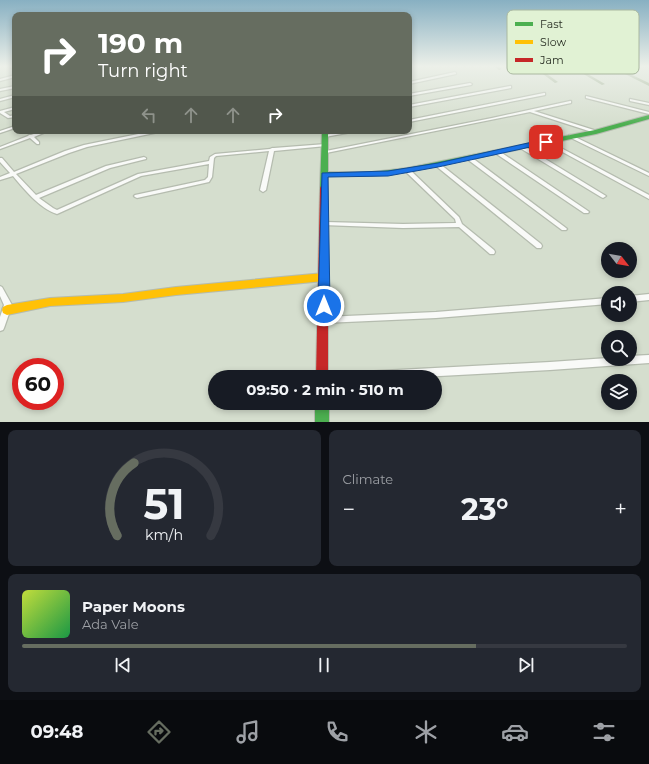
<!DOCTYPE html>
<html lang="en">
<head>
<meta charset="utf-8">
<style>
	:root { --surface:#171b24; --page:#242831; --text:#f1f3f6; --muted:#9ea1a6; --line:#363941; --accent:#666d60 }
	body { margin:0; font-family:Montserrat,sans-serif; background:var(--page); color:var(--text); height:100vh; display:flex; flex-direction:column; font-size:15px; white-space:nowrap }
	* { box-sizing:border-box; margin:0 }
	p { font-size:13px; color:var(--muted) }
	.icon { flex:none; width:22px; height:22px; fill:none; stroke:currentColor; stroke-width:2; stroke-linecap:round; stroke-linejoin:round }
	.map { position:relative; height:422px; overflow:hidden }
	.panel { display:flex; flex-direction:column; gap:8px; padding:8px; background:#0d0f14; flex:1 }
	.panel>* { flex:none }
	.guide { position:absolute; left:12px; top:12px; width:400px; height:122px; border-radius:8px; box-shadow:0 2px 6px #0003; background:#666d60; color:#fff; overflow:hidden }
	.needle { width:26px; rotate:121deg }
	.fabs { position:absolute; left:601px; top:242px; display:grid; gap:8px }
	.fabs a { display:grid; place-items:center; width:36px; height:36px; border-radius:50%; background:var(--surface); box-shadow:0 2px 6px #0003; font-size:20px }
	.speed { position:absolute; left:12px; top:358px; display:flex; gap:8px; font-size:20px; font-weight:700; text-align:center }
	.speed>* { display:grid; place-content:center; width:52px; height:52px; border-radius:50%; background:var(--surface); box-shadow:0 2px 6px #0003; line-height:1 }
	.speed .limit { border:6px solid #d22; background:#fff; color:#111 }
	.pin { position:absolute; display:grid; place-items:center; width:34px; height:34px; color:#fff; margin:-17px; border-radius:8px; box-shadow:0 2px 6px #0006 }
	.me { position:absolute; width:44px; margin:-22px; rotate:0deg; stroke-linejoin:round; filter:drop-shadow(0 0 3px #0008) }
	.turn { display:flex; align-items:center; gap:14px; height:84px; padding:0 20px; font-size:18px }
	.turn .icon { width:52px; height:52px; stroke-width:2.5 }
	.turn b { display:block; font-size:28px; line-height:34px }
	.lanes { display:flex; align-items:center; height:38px; padding:0 20px; background:#0003; justify-content:center; gap:20px; direction:ltr }
	.lanes .off { opacity:.35 }
	.big { font-size:30px; font-weight:700; line-height:1.1 }
	.panel .tile { flex:1; display:flex; flex-direction:column; justify-content:center; gap:6px; min-width:0; padding:0 14px; border-radius:8px; background:var(--page) }
	.panel .dial { align-items:center; gap:0 }
	.dial svg { height:104px; overflow:visible; fill:none; stroke:var(--line); stroke-width:7; stroke-linecap:round; text-anchor:middle }
	.dial text { fill:var(--text); stroke:none }
	.song { display:flex; align-items:center; gap:12px }
	.cover { width:48px; height:48px; border-radius:6px; background:linear-gradient(135deg,hsl(70 70% 55%),hsl(140 70% 35%)) }
	.played { height:4px; border-radius:2px; background:linear-gradient(90deg,var(--accent) 75%,var(--line) 75%) }
	.keys { display:flex; justify-content:space-around; direction:ltr }
	.heat { display:flex; justify-content:space-between; align-items:center; font-size:22px; direction:ltr }
	.panel .tiles { flex:1; display:grid; gap:8px; grid-template-columns:1fr 1fr }
	.tile:last-child { grid-column:span 2 }
	.trip { position:absolute; left:208px; top:370px; width:234px; height:40px; border-radius:20px; background:var(--surface); box-shadow:0 2px 6px #0003; font-weight:700; line-height:40px; text-align:center }
	.menu { display:flex; height:64px; justify-content:space-around; align-items:center; background:#090b0e; color:var(--muted) }
	.menu .icon { width:28px; height:28px }
	.menu .current { color:var(--accent) }
	.menu b { font-size:18px; color:var(--text) }
	.map>svg:first-child { display:block }
	.lines { fill:none; stroke-linecap:round; stroke-linejoin:round }
	.canal { fill:#98aa8a; fill-rule:evenodd }
	.street-casing { stroke:#b5bcaf; stroke-width:2.5 }
	.fast-casing { stroke:#b5bcaf; stroke-width:2 }
	.slow-casing { stroke:#b5bcaf; stroke-width:2 }
	.jam-casing { stroke:#b5bcaf; stroke-width:2 }
	.street { fill:#f9faf8; fill-rule:evenodd }
	.fast { fill:#4caf50; fill-rule:evenodd }
	.slow { fill:#ffc107; fill-rule:evenodd }
	.jam { fill:#c62828; fill-rule:evenodd }
	.route { fill:#1a73e8; stroke:#114b97 }
	.key { fill:#e1f2d4; stroke:#aab8a0; stroke-width:1 }
	.key-label { font-size:11px; fill:#2a3025 }
</style>
</head>
<body>
<div class="map">
<svg width="649" height="422" viewBox="0 0 649 422">
	<rect width="100%" height="100%" fill="#d5dece"/>
	<g class="lines">
		<path class="canal" d="M494,66H498L502,69L499,70Z
			M532,66H536L558,82L555,83Z
			M570,66H574L605,84L602,85Z
			M609,66H613L649,83V86Z"/>
		<g class="street-casing">
			<path id="street" d="M10,66L15,67V69L10,67Z
				M455,72L456,73V74L409,84V82Z
				M15,75V77L0,81V79Z
				M470,83L472,84L471,85L409,96V94Z
				M15,86V88L0,91V89Z
				M510,86H511V88L409,107V105Z
				M544,93H545V95L409,122V120Z
				M15,95V97L0,101V99Z
				M586,96L649,112V114L586,98Z
				M630,99L649,103V105L630,101Z
				M570,101H571V103L534,111L597,131V133H595L530,112L326,153L324,152L326,151L492,118Z
				M15,107V109L4,112L10,116L15,115V117L8,118L0,113V111Z
				M15,126V128L0,133V131Z
				M42,131H48L34,137L39,142V144H37L30,138L0,149V147L28,136L29,135H31Z
				M153,131H161L159,132L87,147L69,153L16,174L36,195L106,166L144,157L146,158V159L110,168L39,198L53,208L57,210L138,174L209,161L210,157L215,154L270,149L272,148H274L326,144L328,145L326,146L274,151L266,190L263,192L260,190L269,151L216,156L214,158L212,177L209,182L137,198L135,197L134,196L135,195L205,180L208,177L209,164L141,176L57,214C39,208 25,190 13,176L0,180V177L10,173L0,162V158H2L14,172L65,151L84,145Z
				M346,131H354L352,132L325,137L323,136L325,135Z
				M569,135H571L649,173V176L569,137Z
				M546,141H548L649,195V199L546,143Z
				M520,146H524L606,196L603,198L601,197L520,148Z
				M495,151H499L588,211L589,212L588,213H584L495,153Z
				M467,157H471L566,228L567,229L566,230H562L467,159Z
				M436,164H440L541,244L542,246L541,248H537L436,166Z
				M405,169H409L459,217L462,224L494,250L495,252L494,254H490L459,227L403,228L323,225L322,224L323,223L325,222L403,224L456,223L455,219L405,171Z
				M0,286L2,287L12,305L4,328L3,330L0,331V317L4,305L0,296Z
				M649,294V300L630,302V296Z
				M608,298V304L436,318L324,323L321,322L320,320L321,318L324,317L436,312Z
				M649,355V363L550,370L421,377H337L338,374L341,373L550,362L608,358V359H630V356Z"/>
		</g>
		<g class="fast-casing">
			<path id="fast" d="M649,115V119L596,134L407,172L372,176H328V188L324,190L320,188L322,131H328V172H372L407,168L595,130Z
				M315,403H329V422H315Z"/>
		</g>
		<g class="slow-casing">
			<path id="slow" d="M324,273L327,274L329,277L327,280L324,281L176,295L123,302L50,306L7,315L3,313L2,310L3,307L7,305L50,298L123,294L176,287Z"/>
		</g>
		<g class="jam-casing">
			<path id="jam" d="M321,186H327L328,188V377H316L320,188Z"/>
		</g>
		<use href="#street" class="street"/>
		<use href="#fast" class="fast"/>
		<use href="#slow" class="slow"/>
		<use href="#jam" class="jam"/>
	</g>
	<linearGradient id="sky" x2="0" y2="1"><stop stop-color="#88b0c2"/><stop offset="0.53" stop-color="#ecf0e9"/><stop offset="1" stop-color="#ecf0e9" stop-opacity="0"/></linearGradient>
	<rect width="649" height="125" fill="url(#sky)"/>
	<path class="route" d="M546,139L550,142L549,143L438,167L388,176L328,177L330,306L328,310L324,311L320,310L318,306L322,173L388,171L438,163Z"/>
	<rect x="507" y="10" width="132" height="64" rx="6" class="key"/>
	<rect x="515" y="22" width="18" height="4" fill="#4caf50"/>
	<rect x="515" y="40" width="18" height="4" fill="#ffc107"/>
	<rect x="515" y="58" width="18" height="4" fill="#c62828"/>
	<g class="key-label">
		<text x="540" y="28">Fast</text>
		<text x="540" y="46">Slow</text>
		<text x="540" y="64">Jam</text>
	</g>
</svg>
<div class="fabs">
<a><svg class="needle" viewBox="-14 -14 28 28"><path d="M0-13l5 13h-10z" fill="#e53935"/><path d="M0 13l5-13h-10z" fill="#9ea1a6"/></svg></a>
<a><svg class="icon" aria-label="sound" viewBox="0 0 24 24"><path d="M4 9h4l5-4v14l-5-4H4zM17 9q2 3 0 6"/></svg></a>
<a><svg class="icon" aria-label="search" viewBox="0 0 24 24"><circle cx="10" cy="10" r="6"/><path d="M15 15l6 6"/></svg></a>
<a><svg class="icon" aria-label="layers" viewBox="0 0 24 24"><path d="M12 4l9 5-9 5-9-5zM3 14l9 5 9-5"/></svg></a>
</div>
<div class="speed"><div class="limit">60</div></div>
<div class="pin" style="left:546px;top:142px;background:#d93025"><svg class="icon" aria-label="arrive" viewBox="0 0 24 24"><path d="M6 21V4h12l-3 4 3 4H6"/></svg></div>
<svg class="me" style="left:324px;top:306px" viewBox="-20 -20 40 40"><circle r="17" fill="#1a73e8" stroke="#fff" stroke-width="3"/><path d="M0-11L8 9 0 5-8 9z" fill="#fff"/></svg>
<div class="trip">09:50 · 2 min · 510 m</div>
<div class="guide">
<div class="turn"><svg class="icon" aria-label="right" viewBox="0 0 24 24"><path d="M7 20v-9h11M14 6l5 5-5 5"/></svg><div><b>190 m</b>Turn right</div></div>
<div class="lanes"><svg class="icon off" aria-label="left" viewBox="0 0 24 24"><path d="M17 20v-9H6M10 6l-5 5 5 5"/></svg><svg class="icon off" aria-label="ahead" viewBox="0 0 24 24"><path d="M12 20V5M6 11l6-6 6 6"/></svg><svg class="icon off" aria-label="ahead" viewBox="0 0 24 24"><path d="M12 20V5M6 11l6-6 6 6"/></svg><svg class="icon" aria-label="right" viewBox="0 0 24 24"><path d="M7 20v-9h11M14 6l5 5-5 5"/></svg></div>
</div>
</div>
<section class="panel">
<div class="tiles">
<div class="tile dial"><svg viewBox="0 0 100 80">
<path d="M14 69A42 42 0 1 1 86 69"/>
<path d="M14 69A42 42 0 0 1 27 13" stroke="#666d60"/>
<text x="50" y="56" font-size="32" font-weight="700">51</text>
<text x="50" y="72" font-size="11">km/h</text>
</svg></div>
<div class="tile"><p>Climate</p>
<div class="heat"><a>−</a><b class="big">23°</b><a>+</a></div>
</div>
<div class="tile">
<div class="song"><i class="cover"></i><div><b>Paper Moons</b><p>Ada Vale</p></div></div>
<div class="played"></div>
<div class="keys"><svg class="icon" aria-label="previous" viewBox="0 0 24 24"><path d="M18 5L8 12l10 7zM5 5v14"/></svg><svg class="icon" aria-label="pause" viewBox="0 0 24 24"><path d="M8 5v14M16 5v14"/></svg><svg class="icon" aria-label="next" viewBox="0 0 24 24"><path d="M6 5l10 7-10 7zM19 5v14"/></svg></div>
</div>
</div>
</section>
<nav class="menu">
<b>09:48</b>
<svg class="icon current" aria-label="directions" viewBox="0 0 24 24"><path d="M12 3l9 9-9 9-9-9zM9 14v-3h6M13 9l2 2-2 2"/></svg>
<svg class="icon" aria-label="music" viewBox="0 0 24 24"><path d="M9 18V5l10-2v13"/><circle cx="6" cy="18" r="3"/><circle cx="16" cy="16" r="3"/></svg>
<svg class="icon" aria-label="phone" viewBox="0 0 24 24"><path d="M5 4h4l2 5-3 2q2 4 5 5l2-3 5 2v4C11 20 4 13 5 4z"/></svg>
<svg class="icon" aria-label="climate" viewBox="0 0 24 24"><path d="M12 3v18M4 7l16 10M4 17L20 7"/></svg>
<svg class="icon" aria-label="car" viewBox="0 0 24 24"><path d="M5 17H2v-5l4-1 3-4h7l3 4 3 1v5h-3M9 17h6M6 11h13"/><circle cx="7" cy="17" r="2"/><circle cx="17" cy="17" r="2"/></svg>
<svg class="icon" aria-label="filters" viewBox="0 0 24 24"><path d="M4 7h16M4 17h16"/><circle cx="9" cy="7" r="2"/><circle cx="15" cy="17" r="2"/></svg>
</nav>
</body>
</html>
